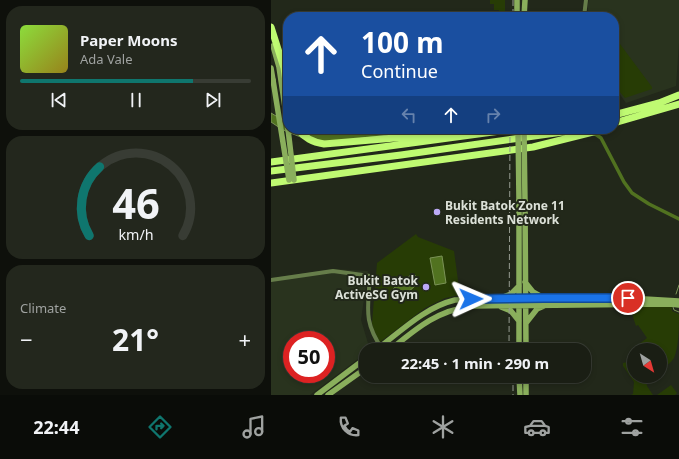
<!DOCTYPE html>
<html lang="en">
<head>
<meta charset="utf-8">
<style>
	:root { --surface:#1a1e14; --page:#23271d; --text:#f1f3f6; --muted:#9fa2a0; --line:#383c34; --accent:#0f766e }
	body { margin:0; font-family:"Noto Sans",sans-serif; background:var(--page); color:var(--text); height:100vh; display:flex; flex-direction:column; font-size:15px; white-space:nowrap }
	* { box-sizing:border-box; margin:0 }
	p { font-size:13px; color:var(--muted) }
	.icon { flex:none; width:22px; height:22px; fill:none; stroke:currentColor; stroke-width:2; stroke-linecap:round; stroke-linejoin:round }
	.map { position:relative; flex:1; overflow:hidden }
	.side { display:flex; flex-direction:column; gap:6px; padding:6px; background:#0e100b; width:271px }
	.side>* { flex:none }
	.guide { position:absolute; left:12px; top:12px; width:336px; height:122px; border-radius:16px; box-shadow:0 2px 6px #0003,0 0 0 1px var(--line); background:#1a4fa0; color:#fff; overflow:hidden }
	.needle { width:26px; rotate:143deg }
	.tools { position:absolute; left:356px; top:343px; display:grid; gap:8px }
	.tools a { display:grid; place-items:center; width:40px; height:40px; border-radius:50%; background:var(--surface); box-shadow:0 2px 6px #0003,0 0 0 1px var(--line); font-size:20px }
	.speed { position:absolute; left:12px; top:331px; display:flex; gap:8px; font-size:20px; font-weight:700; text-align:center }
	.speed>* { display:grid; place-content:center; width:52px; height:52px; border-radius:50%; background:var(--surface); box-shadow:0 2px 6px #0003,0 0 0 1px var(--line); line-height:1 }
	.speed .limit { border:6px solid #d22; background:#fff; color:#111 }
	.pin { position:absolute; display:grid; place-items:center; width:34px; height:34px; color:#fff; margin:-17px; border:2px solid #fff; border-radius:50%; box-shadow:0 1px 4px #0007 }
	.me { position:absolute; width:44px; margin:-22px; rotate:89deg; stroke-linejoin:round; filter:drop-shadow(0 0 3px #0008) }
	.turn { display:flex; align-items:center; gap:14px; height:84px; padding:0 12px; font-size:18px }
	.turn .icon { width:52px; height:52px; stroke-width:2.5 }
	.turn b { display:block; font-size:28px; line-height:34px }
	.lanes { display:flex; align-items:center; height:38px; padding:0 12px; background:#0003; justify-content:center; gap:20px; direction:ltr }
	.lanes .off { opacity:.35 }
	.big { font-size:30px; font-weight:700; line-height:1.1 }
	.side .widget { flex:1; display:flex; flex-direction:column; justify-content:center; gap:6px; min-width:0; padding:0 14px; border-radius:16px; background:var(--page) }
	.side .dial { align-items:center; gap:0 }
	.dial svg { height:104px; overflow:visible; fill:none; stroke:var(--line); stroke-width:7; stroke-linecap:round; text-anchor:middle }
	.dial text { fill:var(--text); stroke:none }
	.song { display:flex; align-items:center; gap:12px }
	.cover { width:48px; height:48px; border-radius:6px; background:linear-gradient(135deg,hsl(90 70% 55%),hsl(50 70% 35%)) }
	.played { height:4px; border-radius:2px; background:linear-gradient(90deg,var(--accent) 75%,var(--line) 75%) }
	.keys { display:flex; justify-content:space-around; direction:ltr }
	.heat { display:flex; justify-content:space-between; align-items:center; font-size:22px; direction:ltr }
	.trip { position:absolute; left:88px; top:343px; width:232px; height:40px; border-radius:16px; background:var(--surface); box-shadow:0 2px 6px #0003,0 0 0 1px var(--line); font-weight:700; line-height:40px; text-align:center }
	.dock { display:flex; height:64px; justify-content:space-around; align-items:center; background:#0a0c08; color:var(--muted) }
	.dock .icon { width:28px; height:28px }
	.dock .on { color:var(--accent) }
	.dock b { font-size:18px; color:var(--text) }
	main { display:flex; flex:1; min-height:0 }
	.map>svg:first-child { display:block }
	.built { fill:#29331e; fill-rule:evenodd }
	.green { fill:#273c05 }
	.water { fill:#517220; stroke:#7b9357 }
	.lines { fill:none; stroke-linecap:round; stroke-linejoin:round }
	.stream { stroke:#7b9357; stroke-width:1 }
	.canal { stroke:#517220; stroke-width:3.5 }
	.minor { stroke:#667d4a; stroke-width:4 }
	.secondary { stroke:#8aaf5c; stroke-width:5.5 }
	.motorway { stroke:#bffa72; stroke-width:7 }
	.rail { stroke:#959b90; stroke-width:1; stroke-dasharray:6 3; stroke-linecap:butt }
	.secondary-bridge { stroke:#8aaf5c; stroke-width:5.5 }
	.route-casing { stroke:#114b97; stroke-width:10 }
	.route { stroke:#1a73e8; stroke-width:7 }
	.poi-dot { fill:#bcaaf6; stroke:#22281a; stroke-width:1.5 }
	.labels { text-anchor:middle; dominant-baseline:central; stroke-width:4; stroke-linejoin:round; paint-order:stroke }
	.poi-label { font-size:12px; font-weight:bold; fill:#dce1d8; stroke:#22281a; text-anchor:start }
</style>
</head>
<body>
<main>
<section class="side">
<div class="widget">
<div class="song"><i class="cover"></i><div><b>Paper Moons</b><p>Ada Vale</p></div></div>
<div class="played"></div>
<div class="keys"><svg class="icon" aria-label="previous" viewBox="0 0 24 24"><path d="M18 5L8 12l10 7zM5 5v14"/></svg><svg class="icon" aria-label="pause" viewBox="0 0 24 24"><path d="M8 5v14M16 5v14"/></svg><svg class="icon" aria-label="next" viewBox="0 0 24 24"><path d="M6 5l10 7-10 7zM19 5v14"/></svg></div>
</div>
<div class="widget dial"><svg viewBox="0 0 100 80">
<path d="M14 69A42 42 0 1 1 86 69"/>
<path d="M14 69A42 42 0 0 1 22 16" stroke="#0f766e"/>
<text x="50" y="56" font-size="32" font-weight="700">46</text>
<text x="50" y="72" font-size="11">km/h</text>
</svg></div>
<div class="widget"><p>Climate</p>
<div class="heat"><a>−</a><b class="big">21°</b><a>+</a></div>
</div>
</section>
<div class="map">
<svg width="408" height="395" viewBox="0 0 408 395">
	<rect width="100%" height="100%" fill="#22281a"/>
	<path class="built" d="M318,0H408V43L405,86L355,103L343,86V17H317V4Z
		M63,269L97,271L90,320L99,350H95V353L39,395H0V278ZM21,340H55V374H21Z"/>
	<path class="green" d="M219,0H234V17H228V10H223V4H219Z
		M349,44L381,87V89L354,98L343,85V49Z
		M32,129H104L57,134L35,132Z
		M145,234L147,237L183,251L189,295L174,298L154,308L109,342L103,331L101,323L106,263Z
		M360,306L401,307V311L408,314C408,327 408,346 403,358C400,363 394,367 389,370V350H363V376H381L375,381L376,386L382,395H360L362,394L363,382L352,366V363L357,362C361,359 362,355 359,351L376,338L367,325L365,326L362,317Z
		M400,385L406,393L404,395H386Z"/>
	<path class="water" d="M0,113L17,123V129C30,129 42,134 56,134C72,135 88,130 105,129C125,128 146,129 166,129L60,142L32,138L12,130L0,122Z
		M171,256L175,283L164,285L159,258Z
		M140,275L145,276L146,284L133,296L127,294L123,297L121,296V290C126,285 131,283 137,279L138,276Z"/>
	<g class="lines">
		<path class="stream" d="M405,294L408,285
			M402,307L403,310L408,312"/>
		<path class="canal" d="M317,129L330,138L353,182L361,193L378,204L408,219"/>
		<path class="minor" d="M313,17L315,0
			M0,280L62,271L99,276C97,308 92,322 112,350"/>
		<path class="secondary" d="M246,0V17
			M253,17L254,0
			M2,46L8,67L17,128
			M0,68L2,80
			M248,201V350
			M254,202L255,350
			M254,282L262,292L271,297
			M232,297L240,294L248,286
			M230,307L240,311L248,321
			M255,323L266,309L273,306
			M105,350C129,332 154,307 184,300L273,298H357L408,301
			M119,350C146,328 165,311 201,306L400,304L408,305
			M248,376L249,395
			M255,376V395
			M46,395L95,358
			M57,395L95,368"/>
		<path class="motorway" d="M0,27L13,68L17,95
			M343,115L388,103L408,95
			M343,123L408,104
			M26,129C34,138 41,142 53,144L171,134
			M0,162L245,129
			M0,171L130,155L313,129
			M0,183L262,147L334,129"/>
		<path class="rail" d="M242,0V17
			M238,350L239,129
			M242,376V395"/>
		<path class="secondary-bridge" d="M2,80L18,180
			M17,129L23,180
			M247,129L248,201
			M253,129L254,202"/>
	</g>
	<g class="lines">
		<g class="route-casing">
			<path id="route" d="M200,299L273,298H357"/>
		</g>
		<use href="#route" class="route"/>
	</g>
	<g class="poi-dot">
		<circle cx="166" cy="212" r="4"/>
		<circle cx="155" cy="287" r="4"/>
	</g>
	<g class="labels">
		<g class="poi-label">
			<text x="174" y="205">Bukit Batok Zone 11<tspan x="174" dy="14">Residents Network</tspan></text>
			<text x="147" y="280" text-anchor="end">Bukit Batok<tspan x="147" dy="14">ActiveSG Gym</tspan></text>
		</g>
	</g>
</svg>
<div class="tools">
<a><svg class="needle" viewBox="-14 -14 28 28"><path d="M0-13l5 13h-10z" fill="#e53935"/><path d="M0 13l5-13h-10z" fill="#9fa2a0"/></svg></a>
</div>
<div class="speed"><div class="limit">50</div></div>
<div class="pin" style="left:357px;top:298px;background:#d93025"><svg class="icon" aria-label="arrive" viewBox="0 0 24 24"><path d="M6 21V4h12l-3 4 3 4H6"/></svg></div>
<svg class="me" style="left:200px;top:299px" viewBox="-20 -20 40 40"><path d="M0-17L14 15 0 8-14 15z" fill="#1a73e8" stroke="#fff" stroke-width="4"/></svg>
<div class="trip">22:45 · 1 min · 290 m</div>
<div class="guide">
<div class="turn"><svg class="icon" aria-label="ahead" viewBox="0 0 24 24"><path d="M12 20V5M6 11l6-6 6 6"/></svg><div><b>100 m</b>Continue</div></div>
<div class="lanes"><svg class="icon off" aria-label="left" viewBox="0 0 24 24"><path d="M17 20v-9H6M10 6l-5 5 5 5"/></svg><svg class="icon" aria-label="ahead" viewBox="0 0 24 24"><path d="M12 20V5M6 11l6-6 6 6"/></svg><svg class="icon off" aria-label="right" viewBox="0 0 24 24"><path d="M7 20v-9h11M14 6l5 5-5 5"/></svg></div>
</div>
</div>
</main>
<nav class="dock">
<b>22:44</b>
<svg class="icon on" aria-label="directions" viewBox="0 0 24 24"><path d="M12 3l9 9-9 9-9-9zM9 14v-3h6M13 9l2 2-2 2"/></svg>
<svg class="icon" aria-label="music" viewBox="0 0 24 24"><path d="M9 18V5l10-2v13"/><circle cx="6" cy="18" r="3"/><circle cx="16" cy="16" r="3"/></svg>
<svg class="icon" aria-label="phone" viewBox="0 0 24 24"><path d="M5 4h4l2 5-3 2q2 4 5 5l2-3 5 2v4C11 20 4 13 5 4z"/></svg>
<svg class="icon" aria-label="climate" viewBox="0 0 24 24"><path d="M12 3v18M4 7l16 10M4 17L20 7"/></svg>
<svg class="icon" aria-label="car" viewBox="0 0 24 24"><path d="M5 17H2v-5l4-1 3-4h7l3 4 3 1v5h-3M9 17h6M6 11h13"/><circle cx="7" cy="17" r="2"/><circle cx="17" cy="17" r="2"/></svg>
<svg class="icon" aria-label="filters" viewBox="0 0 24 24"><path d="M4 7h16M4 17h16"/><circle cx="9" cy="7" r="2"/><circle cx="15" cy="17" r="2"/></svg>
</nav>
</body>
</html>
